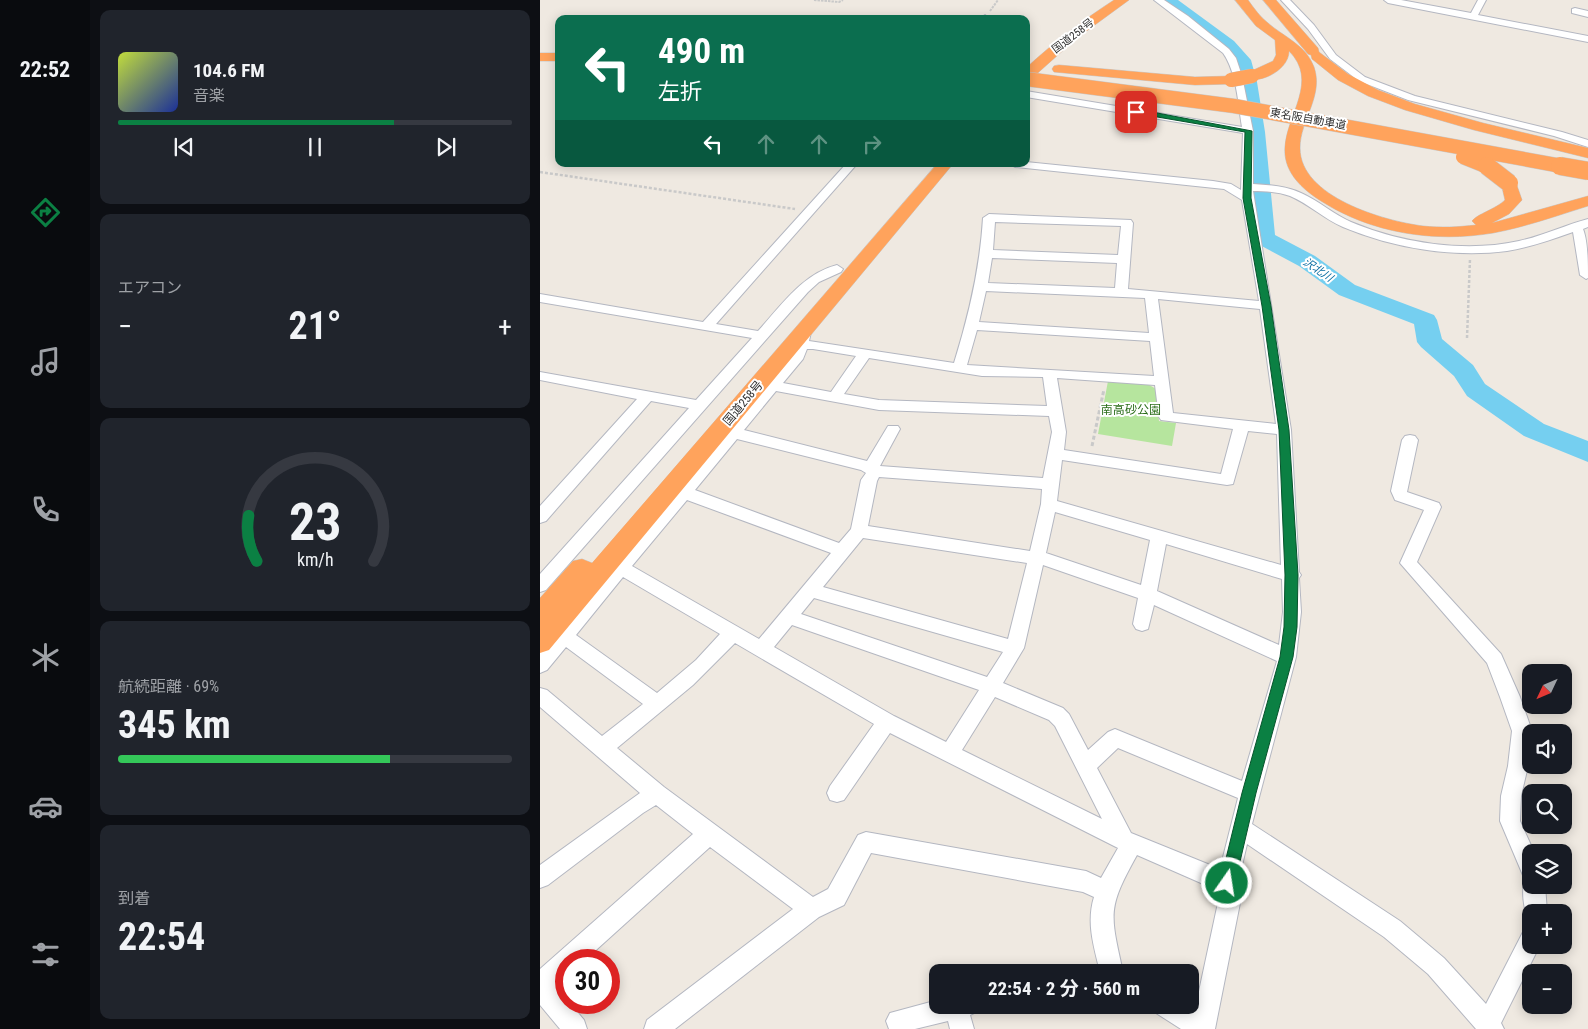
<!DOCTYPE html>
<html lang="ja">
<head>
<meta charset="utf-8">
<style>
	:root { --surface:#171b24; --page:#20242c; --text:#f1f3f6; --muted:#9ea1a6; --line:#363941; --accent:#0b8043 }
	body { margin:0; font-family:"Roboto Condensed","Noto Sans JP",sans-serif; background:var(--page); color:var(--text); height:100vh; display:flex; flex-direction:column; font-size:19px; white-space:nowrap }
	* { box-sizing:border-box; margin:0 }
	p { font-size:16px; color:var(--muted) }
	.icon { flex:none; width:28px; height:28px; fill:none; stroke:currentColor; stroke-width:2; stroke-linecap:round; stroke-linejoin:round }
	.map { position:relative; flex:1; overflow:hidden }
	.sheet { display:flex; flex-direction:column; gap:10px; padding:10px; background:#0d0f14; width:450px }
	.sheet>* { flex:none }
	.guide { position:absolute; left:15px; top:15px; width:475px; height:152px; border-radius:10px; box-shadow:0 2px 12px #0003; background:#0b6e4f; color:#fff; overflow:hidden }
	.needle { width:32px; rotate:226deg }
	.fabs { position:absolute; left:982px; top:664px; display:grid; gap:10px }
	.fabs a { display:grid; place-items:center; width:50px; height:50px; border-radius:10px; background:var(--surface); box-shadow:0 2px 12px #0003; font-size:25px }
	.speed { position:absolute; left:15px; top:949px; display:flex; gap:10px; font-size:25px; font-weight:700; text-align:center }
	.speed>* { display:grid; place-content:center; width:65px; height:65px; border-radius:50%; background:var(--surface); box-shadow:0 2px 12px #0003; line-height:1 }
	.speed .limit { border:8px solid #d22; background:#fff; color:#111 }
	.pin { position:absolute; display:grid; place-items:center; width:42px; height:42px; color:#fff; margin:-21px; border-radius:10px; box-shadow:0 2px 8px #0006 }
	.me { position:absolute; width:55px; margin:-28px; rotate:13deg; stroke-linejoin:round; filter:drop-shadow(0 0 4px #0008) }
	.turn { display:flex; align-items:center; gap:18px; height:105px; padding:0 20px; font-size:22px }
	.turn .icon { width:65px; height:65px; stroke-width:2.5 }
	.turn b { display:block; font-size:35px; line-height:42px }
	.lanes { display:flex; align-items:center; height:48px; padding:0 20px; background:#0003; justify-content:center; gap:25px; direction:ltr }
	.lanes .off { opacity:.35 }
	.big { font-size:38px; font-weight:700; line-height:1.1 }
	.sheet .widget { flex:1; display:flex; flex-direction:column; justify-content:center; gap:8px; min-width:0; padding:0 18px; border-radius:10px; background:var(--page) }
	.sheet .dial { align-items:center; gap:0 }
	.dial svg { height:130px; overflow:visible; fill:none; stroke:var(--line); stroke-width:7; stroke-linecap:round; text-anchor:middle }
	.dial text { fill:var(--text); stroke:none }
	.song { display:flex; align-items:center; gap:15px }
	.cover { width:60px; height:60px; border-radius:8px; background:linear-gradient(135deg,hsl(70 70% 55%),hsl(230 70% 35%)) }
	.played { height:5px; border-radius:2px; background:linear-gradient(90deg,var(--accent) 70%,var(--line) 70%) }
	.keys { display:flex; justify-content:space-around; direction:ltr }
	.heat { display:flex; justify-content:space-between; align-items:center; font-size:28px; direction:ltr }
	.charge { height:8px; border-radius:4px; background:linear-gradient(90deg,#34c759 69%,var(--line) 0) }
	.trip { position:absolute; left:389px; top:964px; width:270px; height:50px; border-radius:10px; background:var(--surface); box-shadow:0 2px 12px #0003; font-weight:700; line-height:50px; text-align:center }
	main { display:flex; flex:1; min-height:0 }
	.tabs { display:flex; flex-direction:column; width:90px; justify-content:space-around; align-items:center; background:#090b0e; color:var(--muted) }
	.tabs .icon { width:35px; height:35px }
	.tabs .selected { color:var(--accent) }
	.tabs b { font-size:22px; color:var(--text) }
	.map>svg:first-child { display:block }
	.green { fill:#b6e59e }
	.lines { fill:none; stroke-linecap:round; stroke-linejoin:round }
	.river { fill:#75cff0; fill-rule:evenodd }
	.minor-casing { stroke:#b4b7c1; stroke-width:2 }
	.highway-casing { stroke:#c9c9c9; stroke-width:1 }
	.path-far2 { stroke:#c9c9c9; stroke-width:2; stroke-dasharray:2.5 1; stroke-linecap:butt }
	.path-far1 { stroke:#c9c9c9; stroke-width:2.5; stroke-dasharray:3 2; stroke-linecap:butt }
	.path { stroke:#c9c9c9; stroke-width:3; stroke-dasharray:4 2.5; stroke-linecap:butt }
	.minor { fill:#fff; fill-rule:evenodd }
	.highway { fill:#ffa35c; fill-rule:evenodd }
	.highway-bridge-far1-casing { stroke:#c9c9c9; stroke-width:15; stroke-linecap:butt }
	.highway-bridge-casing { stroke:#c9c9c9; stroke-width:19; stroke-linecap:butt }
	.highway-bridge-far1 { stroke:#ffa35c; stroke-width:14 }
	.highway-bridge { stroke:#ffa35c; stroke-width:18 }
	.route { fill:#0b8043; stroke:#07532c }
	.labels { text-anchor:middle; dominant-baseline:central; stroke-width:4; stroke-linejoin:round; paint-order:stroke }
	.far-street-label { font-size:11px; fill:#2e2e2e; stroke:#fff }
	.far-water-label { font-size:11px; font-style:italic; fill:#0d6fa3; stroke:#fff }
	.street-label { font-size:12px; fill:#2e2e2e; stroke:#fff }
	.park-label { font-size:12px; fill:#2c6e1b; stroke:#fff }
</style>
</head>
<body>
<main>
<nav class="tabs">
<b>22:52</b>
<svg class="icon selected" aria-label="directions" viewBox="0 0 24 24"><path d="M12 3l9 9-9 9-9-9zM9 14v-3h6M13 9l2 2-2 2"/></svg>
<svg class="icon" aria-label="music" viewBox="0 0 24 24"><path d="M9 18V5l10-2v13"/><circle cx="6" cy="18" r="3"/><circle cx="16" cy="16" r="3"/></svg>
<svg class="icon" aria-label="phone" viewBox="0 0 24 24"><path d="M5 4h4l2 5-3 2q2 4 5 5l2-3 5 2v4C11 20 4 13 5 4z"/></svg>
<svg class="icon" aria-label="climate" viewBox="0 0 24 24"><path d="M12 3v18M4 7l16 10M4 17L20 7"/></svg>
<svg class="icon" aria-label="car" viewBox="0 0 24 24"><path d="M5 17H2v-5l4-1 3-4h7l3 4 3 1v5h-3M9 17h6M6 11h13"/><circle cx="7" cy="17" r="2"/><circle cx="17" cy="17" r="2"/></svg>
<svg class="icon" aria-label="filters" viewBox="0 0 24 24"><path d="M4 7h16M4 17h16"/><circle cx="9" cy="7" r="2"/><circle cx="15" cy="17" r="2"/></svg>
</nav>
<section class="sheet">
<div class="widget">
<div class="song"><i class="cover"></i><div><b>104.6 FM</b><p>音楽</p></div></div>
<div class="played"></div>
<div class="keys"><svg class="icon" aria-label="previous" viewBox="0 0 24 24"><path d="M18 5L8 12l10 7zM5 5v14"/></svg><svg class="icon" aria-label="pause" viewBox="0 0 24 24"><path d="M8 5v14M16 5v14"/></svg><svg class="icon" aria-label="next" viewBox="0 0 24 24"><path d="M6 5l10 7-10 7zM19 5v14"/></svg></div>
</div>
<div class="widget"><p>エアコン</p>
<div class="heat"><a>−</a><b class="big">21°</b><a>+</a></div>
</div>
<div class="widget dial"><svg viewBox="0 0 100 80">
<path d="M14 69A42 42 0 1 1 86 69"/>
<path d="M14 69A42 42 0 0 1 9 41" stroke="#0b8043"/>
<text x="50" y="56" font-size="32" font-weight="700">23</text>
<text x="50" y="72" font-size="11">km/h</text>
</svg></div>
<div class="widget"><p>航続距離 · 69%</p><b class="big">345 km</b><div class="charge"></div></div>
<div class="widget"><p>到着</p><b class="big">22:54</b></div>
</section>
<div class="map">
<svg width="1048" height="1029" viewBox="0 0 1048 1029">
	<rect width="100%" height="100%" fill="#efe9e1"/>
	<path class="green" d="M568,381L606,383L616,389L619,421L636,423L632,446L558,434Z"/>
	<g class="lines">
		<path class="river" d="M620,0H638L694,41L711,60L717,82L725,132L735,235L775,256L815,285L894,315L897,320L902,339L933,365L945,384L1004,424L1048,441V462L984,436L927,396L914,376L881,347L877,342L874,324L799,295L759,266L716,243L713,238L705,132L699,82L694,61L682,49Z"/>
		<g class="minor-casing">
			<path id="minor" d="M614,0H624L648,16L689,49L696,58L702,76L713,131V184C729,185 746,186 761,193C779,201 793,214 811,222C861,243 925,253 979,241C1003,236 1025,225 1048,219V227L1043,229C1048,241 1048,264 1048,278L1046,279L1040,275L1033,232C1011,240 990,247 967,251C913,258 853,248 803,227C784,219 769,204 750,196C738,192 725,191 713,191L751,430L759,572L761,575L759,578L761,612L756,657L712,824L860,921L904,958L946,1004L983,932L991,929V945H1000L961,1023L964,1029H936L888,974L844,937L707,844L698,883L701,898L675,1029H641L616,1013L612,1005H646L655,1010L679,898L677,890L597,855C567,909 570,913 583,972H560C554,947 546,923 554,897L543,892L331,853L304,905L279,917L135,1029H104L107,1020L253,909L170,847L45,960H26V976L16,987L26,1000V1002H29L44,1020L47,1029H20L0,1005V969L153,834L116,805L103,813L8,885L0,888V865L100,793L0,707V688L7,690L62,736L103,704L26,647L7,670L0,673V652L251,355L259,329H269L271,332L269,341L414,363C429,315 440,268 443,218L449,214L591,220L593,223L588,289L719,301L702,200L684,189L475,167L470,164H486V162L673,181L691,184L701,190L703,133L486,97V91L702,127C698,104 697,73 683,53ZM455,222L581,226L578,255L453,250ZM452,258L577,263L575,288L448,283ZM446,291L605,298L609,333L439,322ZM618,299L720,309L736,424L633,413ZM437,330L610,341L614,376L427,365ZM267,349H273L316,356L291,392L243,383L263,359ZM329,358L442,376L503,377L507,406L339,400L304,394ZM517,378L615,385L619,417L621,420L693,429L681,474L524,450L526,432ZM236,391L339,410L509,416L512,432L503,478L340,466L360,429L358,426H348L327,461L204,430ZM708,431L737,434L741,565L517,501L522,460L687,485L693,484ZM197,439L321,470L326,473L321,480L311,529L299,543L155,490ZM339,477L502,489L501,504L490,551L328,526L337,481ZM147,500L291,553L219,639L92,566ZM515,512L610,540L601,585L506,553ZM323,538L487,563L468,639L283,587ZM626,544L742,579L743,612L739,645L617,591ZM503,565L598,598L593,624L596,629L602,631L608,629L614,605L737,661L702,781L575,729L568,732L548,750L529,714L523,708L463,683L484,648ZM83,577L180,634L156,660L117,693L36,635ZM274,598L463,652L447,677L261,614ZM252,625L439,690L406,742L354,716L234,647ZM195,643L334,724L290,786L287,793L290,800L297,802L304,800L350,733L578,848L561,878L546,871L326,832L318,835L288,889L273,897L124,787L77,748L153,685ZM455,697L509,720L515,726L562,819L422,750ZM578,748L698,798L680,869L591,833L557,768Z
				M741,0H750L774,25L796,55L825,77L875,96L1022,132L1048,140V147L1014,136L868,100L819,81L790,59L768,29Z
				M844,0H861L931,13L938,0H946L938,15L1048,36V42L848,3Z
				M1035,8L1048,11V17L1032,13V9Z
				M445,15L449,19H440Z
				M306,164H317L176,324L218,331C241,306 262,274 297,265L303,269L301,272L279,282L268,292L6,590L0,592V574L149,408L111,401L6,521L0,523V506L97,399L0,380V372L156,400L212,338L0,302V294L163,322Z
				M870,435L875,436L878,440L867,492L899,503L901,507L877,562L961,654L980,697L992,731L988,766L981,796L980,821L994,852H991V885H1005L1007,912H991V921L988,920C984,909 981,891 985,880L960,821L961,796L968,766L972,731L960,697L947,663L860,563L884,510L855,500L851,491L862,440L865,436Z
				M398,1000V1005H438L434,1013L430,1015L434,1029H410L408,1021L375,1029H349L346,1021L350,1013Z"/>
		</g>
		<g class="highway-casing">
			<path id="highway" d="M574,0H589L537,38L491,79L486,80V68C513,43 543,20 574,0Z
				M695,0H708C714,8 720,17 728,23C744,37 766,45 774,67C784,96 760,120 760,148C760,197 844,221 883,226C901,228 918,227 936,225L932,221C937,214 956,209 965,200L961,183L963,180H975L982,200L969,214L952,223L1048,196V206C1016,216 985,227 953,233C894,243 831,233 781,201C762,189 743,172 745,147C747,114 779,81 749,51C749,69 723,83 707,79L705,76L707,73L733,61L736,55L735,40L716,26Z
				M723,0H736L778,48L779,52L808,74L838,90L875,104L943,123L1048,148V158L934,130L865,110L828,96L798,80L772,59L771,55L768,54Z
				M0,53H19V61H0Z
				M519,65L655,77L691,76L696,77L698,80L696,83L691,84L655,85L514,72L512,69L514,66Z
				M397,164H413L9,650L0,653V598L33,561L42,559L52,563Z"/>
		</g>
		<path class="path-far2" d="M274,0L299,2L303,0
			M450,11L458,0"/>
		<path class="path-far1" d="M0,172L255,209
			M927,338L930,259"/>
		<path class="path" d="M552,446L564,389"/>
		<use href="#minor" class="minor"/>
		<use href="#highway" class="highway"/>
		<g class="highway-bridge-far1-casing">
			<path id="highway-bridge-far1" d="M486,79L694,106L1027,167
				M691,80L712,76
				M923,157L948,167"/>
		</g>
		<g class="highway-bridge-casing">
			<path id="highway-bridge" d="M947,166L969,183
				M1020,166L1048,171"/>
		</g>
		<use href="#highway-bridge-far1" class="highway-bridge-far1"/>
		<use href="#highway-bridge" class="highway-bridge"/>
	</g>
	<path class="route" d="M596,109L712,131L711,198L731,306L749,430L758,575L757,627L753,657L716,793L695,883L693,888L687,890L682,888L680,883L702,793L740,657L744,627L745,575L739,430L722,306L703,198L705,132L594,113L593,112Z"/>
	<g class="labels">
		<g class="far-street-label">
			<text transform="translate(533 36) rotate(-37)">国道258号</text>
			<text transform="translate(768 119) rotate(10)">東名阪自動車道</text>
		</g>
		<g class="far-water-label">
			<text transform="translate(778 270) rotate(34)">沢北川</text>
		</g>
		<g class="street-label">
			<text transform="translate(203 403) rotate(-50)">国道258号</text>
		</g>
		<g class="park-label">
			<text x="591" y="410">南高砂公園</text>
		</g>
	</g>
</svg>
<div class="fabs">
<a><svg class="needle" viewBox="-14 -14 28 28"><path d="M0-13l5 13h-10z" fill="#e53935"/><path d="M0 13l5-13h-10z" fill="#9ea1a6"/></svg></a>
<a><svg class="icon" aria-label="sound" viewBox="0 0 24 24"><path d="M4 9h4l5-4v14l-5-4H4zM17 9q2 3 0 6"/></svg></a>
<a><svg class="icon" aria-label="search" viewBox="0 0 24 24"><circle cx="10" cy="10" r="6"/><path d="M15 15l6 6"/></svg></a>
<a><svg class="icon" aria-label="layers" viewBox="0 0 24 24"><path d="M12 4l9 5-9 5-9-5zM3 14l9 5 9-5"/></svg></a>
<a>+</a>
<a>−</a>
</div>
<div class="speed"><div class="limit">30</div></div>
<div class="pin" style="left:596px;top:112px;background:#d93025"><svg class="icon" aria-label="arrive" viewBox="0 0 24 24"><path d="M6 21V4h12l-3 4 3 4H6"/></svg></div>
<svg class="me" style="left:687px;top:883px" viewBox="-20 -20 40 40"><circle r="17" fill="#0b8043" stroke="#fff" stroke-width="3"/><path d="M0-11L8 9 0 5-8 9z" fill="#fff"/></svg>
<div class="trip">22:54 · 2 分 · 560 m</div>
<div class="guide">
<div class="turn"><svg class="icon" aria-label="left" viewBox="0 0 24 24"><path d="M17 20v-9H6M10 6l-5 5 5 5"/></svg><div><b>490 m</b>左折</div></div>
<div class="lanes"><svg class="icon" aria-label="left" viewBox="0 0 24 24"><path d="M17 20v-9H6M10 6l-5 5 5 5"/></svg><svg class="icon off" aria-label="ahead" viewBox="0 0 24 24"><path d="M12 20V5M6 11l6-6 6 6"/></svg><svg class="icon off" aria-label="ahead" viewBox="0 0 24 24"><path d="M12 20V5M6 11l6-6 6 6"/></svg><svg class="icon off" aria-label="right" viewBox="0 0 24 24"><path d="M7 20v-9h11M14 6l5 5-5 5"/></svg></div>
</div>
</div>
</main>
</body>
</html>
